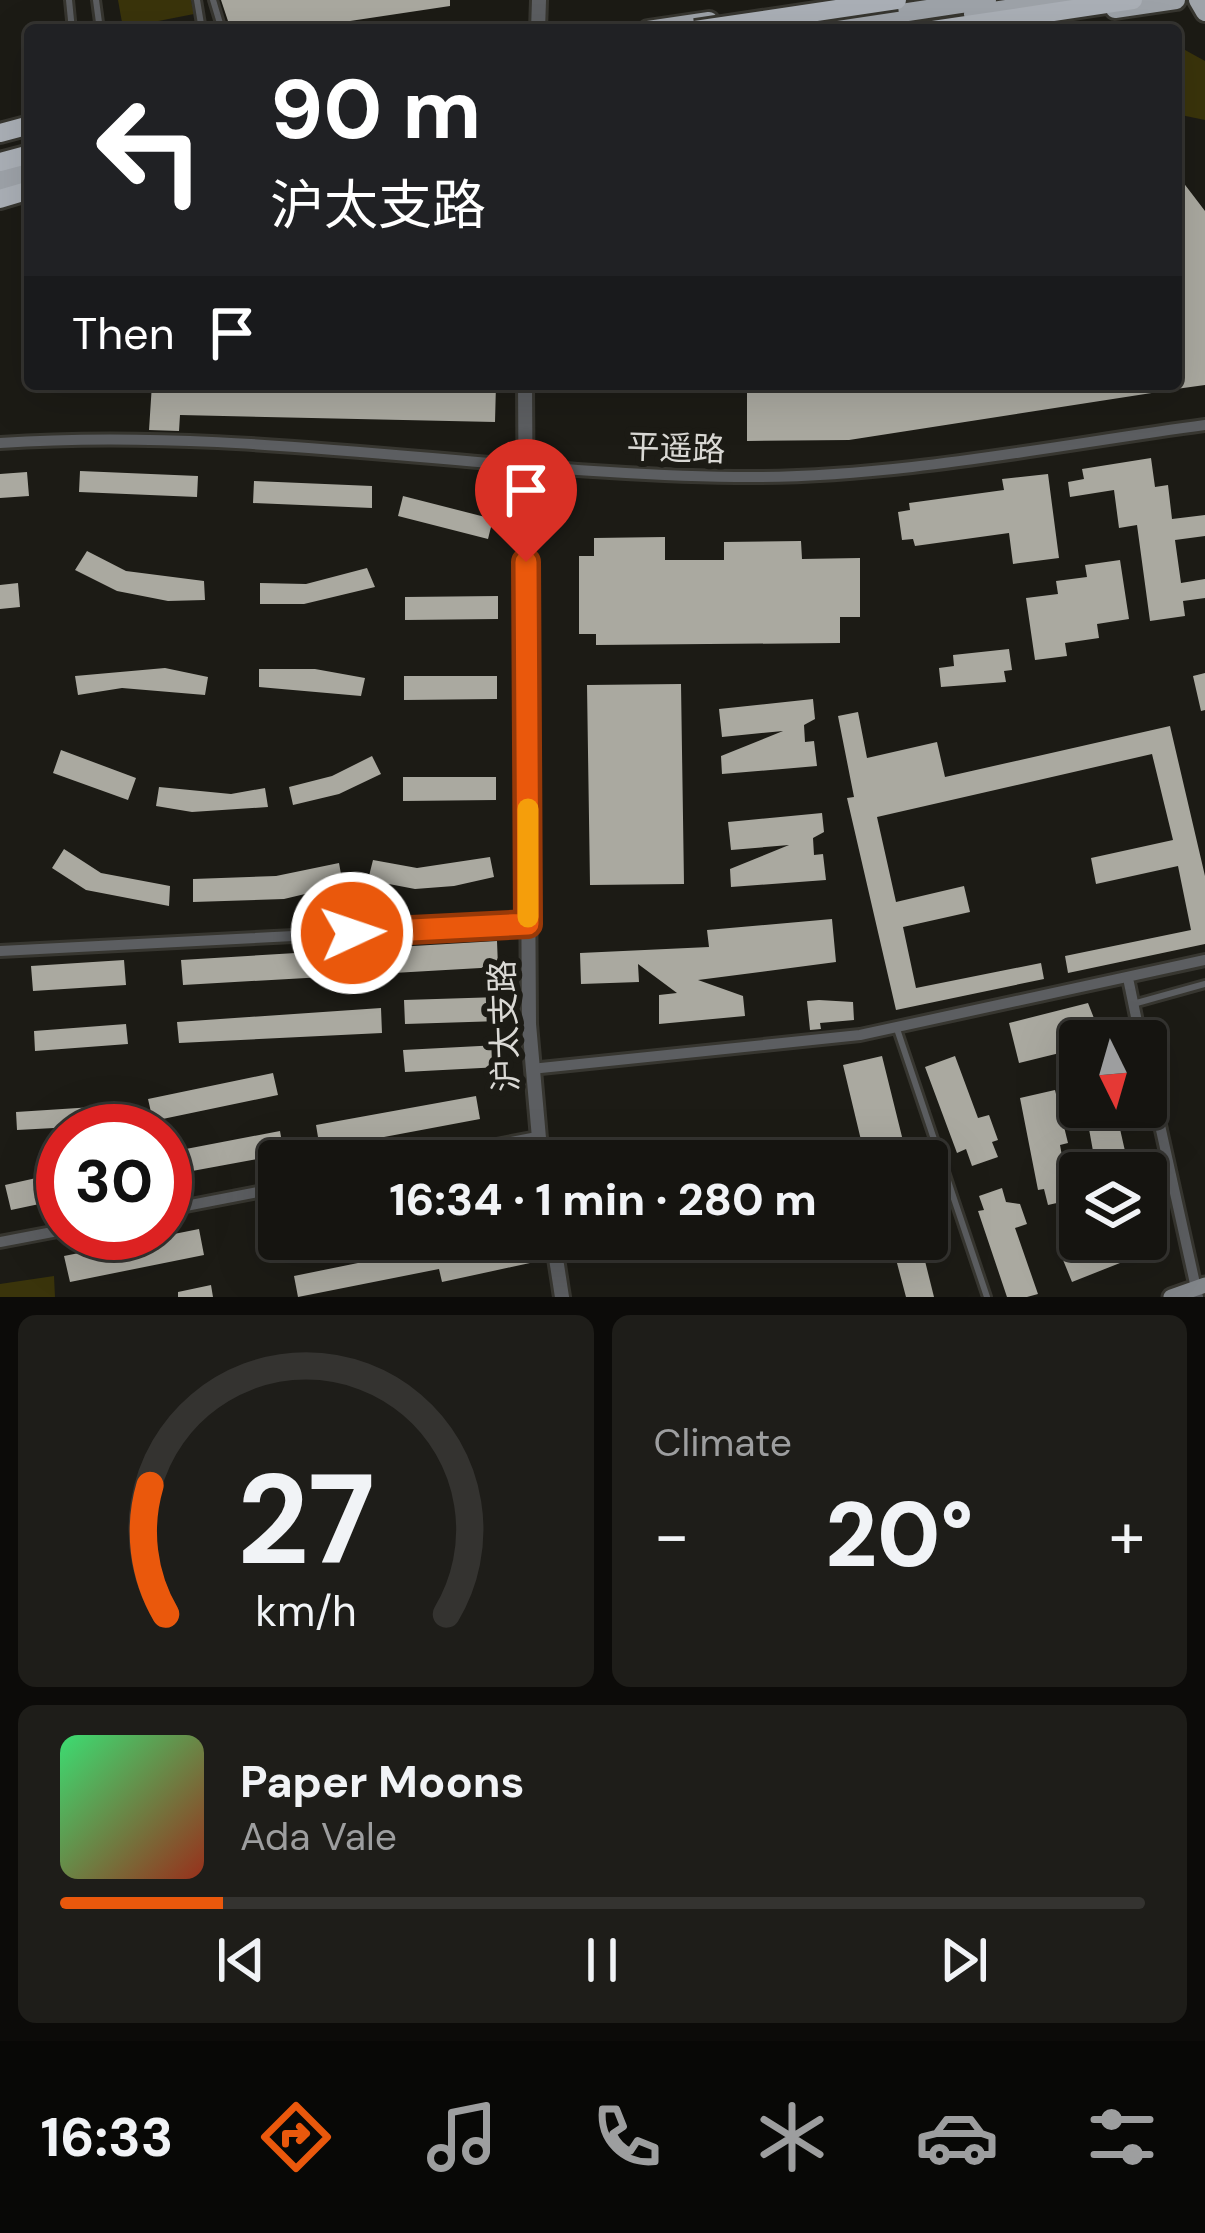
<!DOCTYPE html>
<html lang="en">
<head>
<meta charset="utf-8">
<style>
	:root { --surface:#151410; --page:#1e1d19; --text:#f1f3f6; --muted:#9d9e9f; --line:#343330; --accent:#ea580c }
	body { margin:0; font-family:"DM Sans","Noto Sans SC",sans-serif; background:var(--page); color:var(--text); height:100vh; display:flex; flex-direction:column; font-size:45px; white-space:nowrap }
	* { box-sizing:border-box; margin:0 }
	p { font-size:39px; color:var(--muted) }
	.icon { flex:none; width:66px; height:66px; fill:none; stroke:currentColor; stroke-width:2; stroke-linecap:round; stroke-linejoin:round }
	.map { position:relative; height:1297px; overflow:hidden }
	.side { display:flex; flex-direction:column; gap:18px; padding:18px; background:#0c0b09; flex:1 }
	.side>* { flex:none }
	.top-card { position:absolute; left:24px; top:24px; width:1158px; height:366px; border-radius:12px; box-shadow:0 12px 48px #0002,0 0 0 3px var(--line); background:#202124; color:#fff; overflow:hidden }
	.needle { width:78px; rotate:175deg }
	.fabs { position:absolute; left:1059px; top:1020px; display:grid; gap:24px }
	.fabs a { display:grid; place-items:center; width:108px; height:108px; border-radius:12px; background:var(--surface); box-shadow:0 12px 48px #0002,0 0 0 3px var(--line); font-size:60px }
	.speed { position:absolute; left:36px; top:1104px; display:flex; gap:24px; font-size:60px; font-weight:700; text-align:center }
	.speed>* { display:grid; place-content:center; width:156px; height:156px; border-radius:50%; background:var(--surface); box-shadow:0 12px 48px #0002,0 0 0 3px var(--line); line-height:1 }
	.speed .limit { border:18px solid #d22; background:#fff; color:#111 }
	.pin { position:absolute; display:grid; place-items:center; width:102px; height:102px; color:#fff; margin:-123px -51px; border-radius:50% 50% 50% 0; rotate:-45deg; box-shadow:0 0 12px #0007 }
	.pin .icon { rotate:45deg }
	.me { position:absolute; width:132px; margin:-66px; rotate:87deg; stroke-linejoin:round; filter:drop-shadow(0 0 9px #0008) }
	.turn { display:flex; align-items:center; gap:42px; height:252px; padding:0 48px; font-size:54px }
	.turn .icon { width:156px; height:156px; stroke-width:2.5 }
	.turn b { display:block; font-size:84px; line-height:102px }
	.then { display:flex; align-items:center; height:114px; padding:0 48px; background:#0003; gap:24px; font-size:45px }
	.big { font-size:90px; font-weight:800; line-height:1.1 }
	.side .card { flex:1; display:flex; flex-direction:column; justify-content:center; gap:18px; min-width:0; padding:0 42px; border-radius:18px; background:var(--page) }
	.side .dial { align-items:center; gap:0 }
	.dial svg { height:312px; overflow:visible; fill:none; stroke:var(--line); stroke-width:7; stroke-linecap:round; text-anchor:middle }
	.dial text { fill:var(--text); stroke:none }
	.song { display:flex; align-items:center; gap:36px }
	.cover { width:144px; height:144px; border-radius:18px; background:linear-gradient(135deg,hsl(140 70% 55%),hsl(10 70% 35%)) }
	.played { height:12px; border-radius:6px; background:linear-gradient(90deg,var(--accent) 15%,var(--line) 15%) }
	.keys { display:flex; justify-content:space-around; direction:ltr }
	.heat { display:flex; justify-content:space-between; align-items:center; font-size:66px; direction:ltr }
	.side .tiles { flex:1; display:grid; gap:18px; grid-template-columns:1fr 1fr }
	.card:last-child { grid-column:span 2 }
	.trip { position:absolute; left:258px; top:1140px; width:690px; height:120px; border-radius:12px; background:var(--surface); box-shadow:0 12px 48px #0002,0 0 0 3px var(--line); font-weight:800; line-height:120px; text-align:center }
	.tab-bar { display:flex; height:192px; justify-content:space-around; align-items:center; background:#080806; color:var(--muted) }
	.tab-bar .icon { width:84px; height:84px }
	.tab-bar .current { color:var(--accent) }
	.tab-bar b { font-size:54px; color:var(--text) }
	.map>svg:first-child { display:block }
	.green { fill:#3a340b }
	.building { fill:#aaa9a0 }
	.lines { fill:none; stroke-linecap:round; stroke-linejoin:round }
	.service-casing { stroke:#373630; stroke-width:12 }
	.minor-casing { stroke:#373630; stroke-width:16 }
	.tertiary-casing { stroke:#373630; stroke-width:20 }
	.secondary-casing { stroke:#373630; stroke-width:21 }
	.primary-casing { stroke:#373630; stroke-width:24 }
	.trunk-casing { stroke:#373630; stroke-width:24 }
	.service { stroke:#5c5e61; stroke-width:6 }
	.minor { stroke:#5c5e61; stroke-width:10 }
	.tertiary { stroke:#5c5e61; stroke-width:14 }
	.secondary { stroke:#818589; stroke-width:15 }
	.primary { stroke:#9ea3a9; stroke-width:18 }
	.trunk { stroke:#abb0b7; stroke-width:18 }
	.trunk-bridge-casing { stroke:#373630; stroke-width:24; stroke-linecap:butt }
	.trunk-bridge { stroke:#abb0b7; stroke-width:18 }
	.route-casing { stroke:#983908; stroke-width:30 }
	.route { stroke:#ea580c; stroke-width:21 }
	.slow { stroke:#f59e0b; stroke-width:21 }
	.labels { text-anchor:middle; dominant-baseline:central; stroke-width:12; stroke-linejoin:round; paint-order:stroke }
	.street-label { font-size:33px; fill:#dad9d5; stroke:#1c1b15 }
</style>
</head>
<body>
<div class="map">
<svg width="1205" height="1297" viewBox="0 0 1205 1297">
	<rect width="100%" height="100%" fill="#1c1b15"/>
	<path class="green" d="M118,0H191L194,14L123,28Z
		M1176,45L1205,61V120L1176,114Z
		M54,1276L55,1297H0V1284Z"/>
	<path class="building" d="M221,0H450V6L290,30H231Z
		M1176,173L1205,211V385L1176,389Z
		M152,384H496L495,422L180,415L179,431L149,430Z
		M747,384H1170L1171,390L849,440L747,441Z
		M1151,458L1155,487L1168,485L1172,519L1205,515V536L1175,540L1181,583L1205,579V598L1183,601L1185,616L1150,621L1137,525L1119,528L1114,490L1070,497L1068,482L1084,479L1082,469Z
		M80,471L198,476L197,497L79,492Z
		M27,472L29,496L0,498V474Z
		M1048,474L1059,558L1013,564L1009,533L915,546L913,539L902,540L898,512L910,510L909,503L1004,490L1002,479Z
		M254,481L372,486V508L253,503Z
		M403,496L493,519L488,539L398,516Z
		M665,537V560H724V542L801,541L802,559L860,558V617H840V643L596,645V634H579V556H594V538Z
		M87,551L126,571L204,581L205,600L168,601L117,591L75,570Z
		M1120,560L1129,619L1097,624L1099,638L1065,643L1067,656L1035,660L1026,598L1058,594L1056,581L1087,577L1085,565Z
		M367,568L375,587L304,604H260V583L306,584Z
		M18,583L20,607L0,609V585Z
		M498,596V619L405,620V597Z
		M1009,649L1012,670L1004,671L1006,682L941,687L939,668L954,666L953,655Z
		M165,668L208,677L205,695L122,688L78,695L75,676Z
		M259,669H315L365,678L361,696L259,687Z
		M1205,673V710L1201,711L1193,676Z
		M404,676H497V699L404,700Z
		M681,684L684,884L590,885L587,685Z
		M813,699L815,719L804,725L805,742L814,741L817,766L722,774L721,756L783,731L722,737L719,709Z
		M858,712L867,758L937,742L945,777L1170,726L1205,876V944L1068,973L1065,956L1191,930L1178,866L1096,884L1091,858L1173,840L1152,754L877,817L896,902L964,886L970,912L903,927L916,988L1041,963L1044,979L896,1010L847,798L854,797L838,716Z
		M61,750L136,778L128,800L53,773Z
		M372,756L381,774L339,794L293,805L289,787L332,776Z
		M403,777H496V800L403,801Z
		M159,787L231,794L265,788L268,807L192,812L156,806Z
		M822,813L824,832L813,838L814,855L823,854L826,880L731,887L730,869L789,845L731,850L728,822Z
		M64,849L101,873L170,886L169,906L86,890L52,868Z
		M490,857L494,877L454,886L415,889L368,880L373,860L417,868Z
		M339,863L343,885L284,899L193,902V879L276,876Z
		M832,919L836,962L698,980L743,996L745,1016L659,1024V995L677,993L638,964L639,982L581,984L580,953L709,947L707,930Z
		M497,941L498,967L183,985L181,960Z
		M124,960L126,985L33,991L31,966Z
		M500,997L501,1021L405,1024L404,1000Z
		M819,1000L853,1002L854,1020L820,1023L821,1029L810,1030L807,1001Z
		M1088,1003L1103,1041H1080V1048L1019,1063L1009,1023Z
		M381,1008L382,1033L179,1043L177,1022Z
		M126,1024L128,1044L35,1051L34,1031Z
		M499,1045L500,1067L405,1072L403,1050Z
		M882,1056L908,1161H866L843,1065Z
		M955,1056L978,1118L989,1115L998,1140L992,1142L998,1157L972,1166L966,1149L957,1153L925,1067Z
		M273,1073L278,1095L153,1121L148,1099Z
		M1055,1090L1068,1143L1060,1145L1070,1200L1048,1205L1044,1189L1038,1190L1020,1098Z
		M476,1096L480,1119L320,1149L316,1125Z
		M109,1106L110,1125L17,1130L16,1112Z
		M1085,1107H1123L1127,1127L1120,1129L1130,1173H1097Z
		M280,1131L284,1154L165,1176V1153Z
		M63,1172V1199L11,1210L5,1185Z
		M1002,1188L1006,1202L1020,1204L1027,1224L1015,1228L1038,1294L1027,1297H1007L978,1211L984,1210L979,1196Z
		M279,1214V1238L267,1240L263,1217Z
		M199,1229L204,1255L70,1282L64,1256Z
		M525,1239L530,1263L442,1282L439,1269L298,1297L294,1276L417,1251L419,1261Z
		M774,1239H823L824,1243L778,1254Z
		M1086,1239H1130L1117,1254L1120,1263L1072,1282L1059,1250Z
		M920,1241L934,1297H906L893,1248Z
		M211,1285L213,1297H178V1292Z"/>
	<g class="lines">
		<g class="service-casing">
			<path id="service" d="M69,0L72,30
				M96,0L100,30
				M197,0L202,30
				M213,0L222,30
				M1133,1004L1205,984
				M897,1029L987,1297"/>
		</g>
		<g class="minor-casing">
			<path id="minor" d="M0,443C245,426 491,474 735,477C892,479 1050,446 1205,425
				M0,951L528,924
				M1128,978L1141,1041
				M1146,1062L1198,1297
				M531,1069L860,1035L1205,960
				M415,1161L537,1137
				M165,1210L279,1188
				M0,1242L63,1230"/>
		</g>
		<g class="tertiary-casing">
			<path id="tertiary" d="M538,30L539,0
				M525,384L529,1024L541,1161
				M553,1239L562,1297"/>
		</g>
		<g class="secondary-casing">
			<path id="secondary" d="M1171,1297L1205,1285"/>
		</g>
		<g class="primary-casing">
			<path id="primary" d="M1198,0L1205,12
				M1115,9L1176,0
				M973,14L1065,0
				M648,30L709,21
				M788,30L987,0
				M0,175L30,166
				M0,188L30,180"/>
		</g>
		<g class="trunk-casing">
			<path id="trunk" d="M933,30L1133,0
				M0,133L30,125
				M0,162L30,154
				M0,199L30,190"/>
		</g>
		<use href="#service" class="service"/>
		<use href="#minor" class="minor"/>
		<use href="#tertiary" class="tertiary"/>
		<use href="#secondary" class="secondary"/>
		<use href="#primary" class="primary"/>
		<use href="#trunk" class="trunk"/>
		<g class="trunk-bridge-casing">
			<path id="trunk-bridge" d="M695,30L897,0"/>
		</g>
		<use href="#trunk-bridge" class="trunk-bridge"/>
	</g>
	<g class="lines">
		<g class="route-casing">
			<path id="route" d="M352,933L528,924L526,562"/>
		</g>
		<use href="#route" class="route"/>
		<path class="slow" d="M528,809V917"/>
	</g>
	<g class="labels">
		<g class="street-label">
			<text transform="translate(676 448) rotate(2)">平遥路</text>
			<text transform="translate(504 1026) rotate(-92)">沪太支路</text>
		</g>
	</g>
</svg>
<div class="fabs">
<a><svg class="needle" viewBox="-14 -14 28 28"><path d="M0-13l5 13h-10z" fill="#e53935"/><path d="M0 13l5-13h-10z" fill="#9d9e9f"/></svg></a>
<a><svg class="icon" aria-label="layers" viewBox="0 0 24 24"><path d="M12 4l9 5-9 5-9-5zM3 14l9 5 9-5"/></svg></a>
</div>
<div class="speed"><div class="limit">30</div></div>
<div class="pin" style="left:526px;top:562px;background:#d93025"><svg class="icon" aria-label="arrive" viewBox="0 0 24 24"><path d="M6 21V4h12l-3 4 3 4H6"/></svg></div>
<svg class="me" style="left:352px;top:933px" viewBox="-20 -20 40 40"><circle r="17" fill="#ea580c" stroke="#fff" stroke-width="3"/><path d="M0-11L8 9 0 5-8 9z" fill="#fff"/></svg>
<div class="trip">16:34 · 1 min · 280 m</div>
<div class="top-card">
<div class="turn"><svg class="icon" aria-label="left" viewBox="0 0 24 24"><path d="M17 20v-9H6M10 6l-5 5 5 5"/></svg><div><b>90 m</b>沪太支路</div></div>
<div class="then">Then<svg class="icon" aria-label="arrive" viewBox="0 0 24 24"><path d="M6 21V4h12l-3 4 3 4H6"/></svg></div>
</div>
</div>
<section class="side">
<div class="tiles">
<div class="card dial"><svg viewBox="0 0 100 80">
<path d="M14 69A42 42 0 1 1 86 69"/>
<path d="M14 69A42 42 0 0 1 10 36" stroke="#ea580c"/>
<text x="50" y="56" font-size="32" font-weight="700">27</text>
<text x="50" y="72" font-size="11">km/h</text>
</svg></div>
<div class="card"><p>Climate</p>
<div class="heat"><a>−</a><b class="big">20°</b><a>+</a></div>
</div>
<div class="card">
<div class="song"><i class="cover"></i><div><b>Paper Moons</b><p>Ada Vale</p></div></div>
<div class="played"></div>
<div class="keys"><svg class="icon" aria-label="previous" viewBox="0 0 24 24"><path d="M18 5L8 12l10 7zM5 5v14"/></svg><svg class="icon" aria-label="pause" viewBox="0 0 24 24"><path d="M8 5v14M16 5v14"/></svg><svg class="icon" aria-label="next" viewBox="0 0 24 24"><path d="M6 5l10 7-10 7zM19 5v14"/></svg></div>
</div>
</div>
</section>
<nav class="tab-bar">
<b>16:33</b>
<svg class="icon current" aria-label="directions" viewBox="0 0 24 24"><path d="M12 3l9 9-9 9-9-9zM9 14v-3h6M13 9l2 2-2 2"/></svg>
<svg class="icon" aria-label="music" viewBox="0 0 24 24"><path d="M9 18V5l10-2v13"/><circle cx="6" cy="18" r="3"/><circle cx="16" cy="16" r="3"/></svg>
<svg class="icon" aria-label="phone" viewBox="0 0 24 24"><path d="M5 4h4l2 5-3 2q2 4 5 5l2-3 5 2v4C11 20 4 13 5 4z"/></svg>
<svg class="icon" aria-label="climate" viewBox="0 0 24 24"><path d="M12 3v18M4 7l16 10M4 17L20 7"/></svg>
<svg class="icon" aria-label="car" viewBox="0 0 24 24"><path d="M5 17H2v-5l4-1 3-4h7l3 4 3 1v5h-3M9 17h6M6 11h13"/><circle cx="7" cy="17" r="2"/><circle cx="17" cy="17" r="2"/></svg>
<svg class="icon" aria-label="filters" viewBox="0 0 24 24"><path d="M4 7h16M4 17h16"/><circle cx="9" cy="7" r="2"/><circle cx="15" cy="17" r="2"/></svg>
</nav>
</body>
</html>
